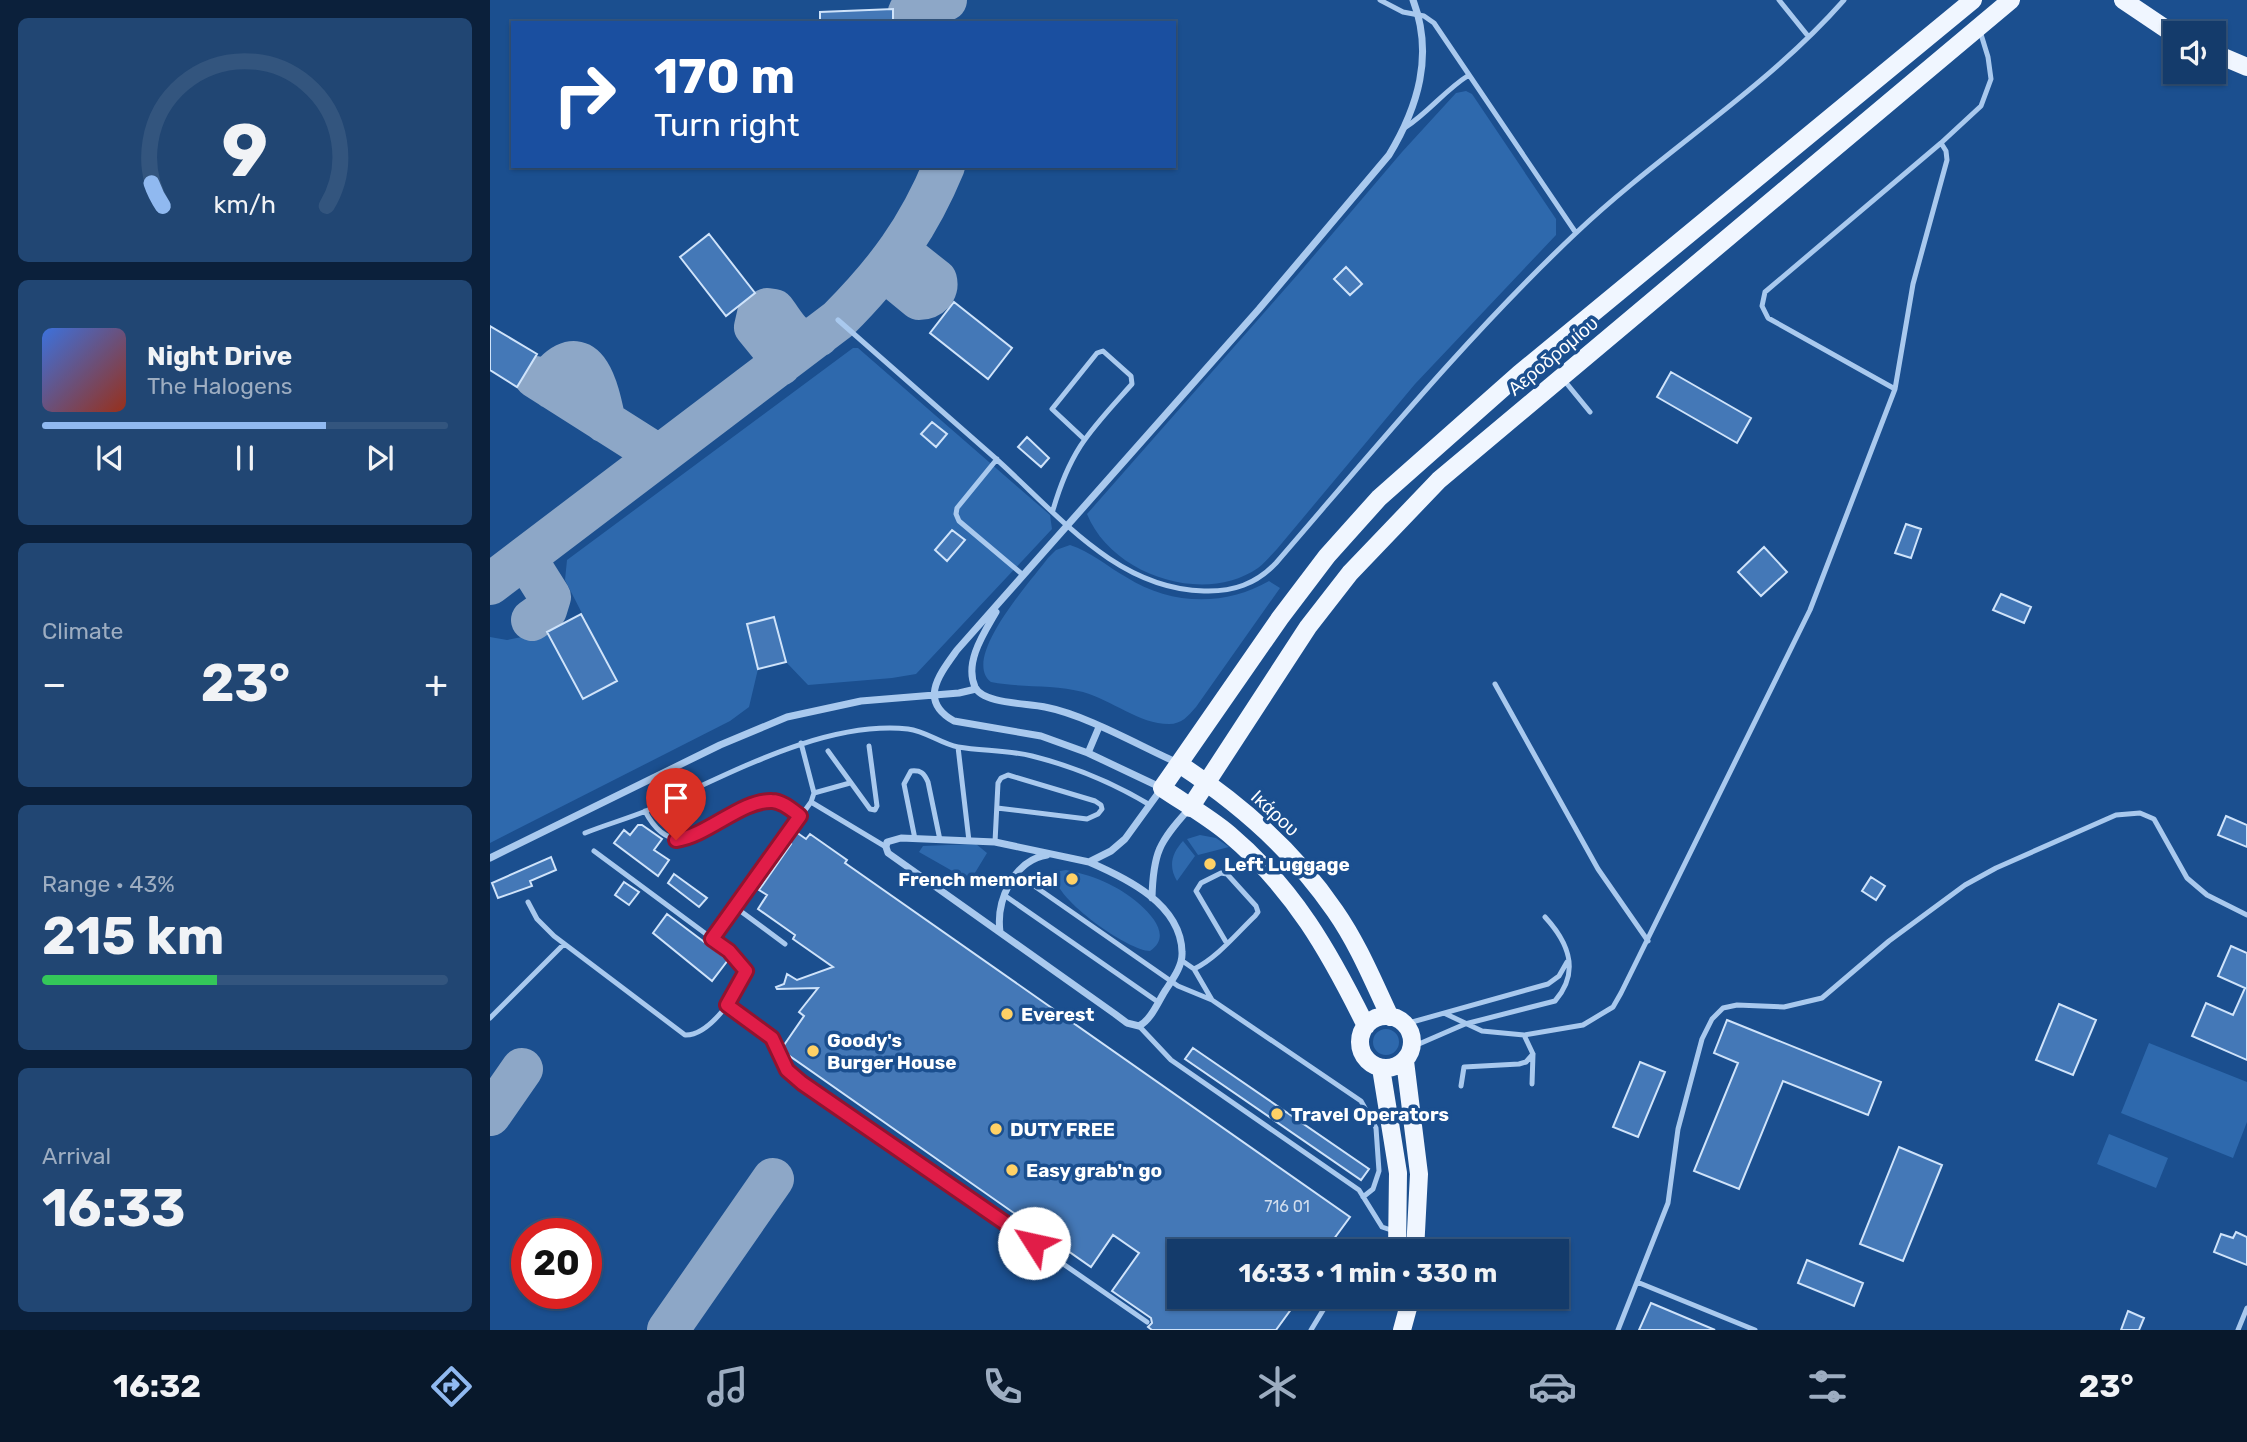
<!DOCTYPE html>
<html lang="en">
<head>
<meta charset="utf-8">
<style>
	:root { --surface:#143b6b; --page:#214673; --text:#f1f3f6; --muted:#9dadc1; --line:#33557e; --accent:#90b9f0 }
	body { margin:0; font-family:Rubik,sans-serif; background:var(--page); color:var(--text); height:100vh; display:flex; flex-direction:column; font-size:26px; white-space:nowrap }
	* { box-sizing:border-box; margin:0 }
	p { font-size:23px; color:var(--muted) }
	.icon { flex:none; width:38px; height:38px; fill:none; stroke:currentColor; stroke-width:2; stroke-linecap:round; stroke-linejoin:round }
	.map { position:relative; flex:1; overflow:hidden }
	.side { display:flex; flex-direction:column; gap:18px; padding:18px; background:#0b203b; width:490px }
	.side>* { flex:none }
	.top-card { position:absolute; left:21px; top:21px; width:665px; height:147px; border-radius:0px; box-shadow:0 2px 5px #0004,0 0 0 2px var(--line); background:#1a4fa0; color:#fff; overflow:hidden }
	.fabs { position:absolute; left:1673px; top:21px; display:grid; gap:14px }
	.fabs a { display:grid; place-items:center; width:63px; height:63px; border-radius:0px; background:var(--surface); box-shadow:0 2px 5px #0004,0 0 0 2px var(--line); font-size:35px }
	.speed { position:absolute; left:21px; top:1218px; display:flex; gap:14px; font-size:35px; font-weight:700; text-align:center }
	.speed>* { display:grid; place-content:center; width:91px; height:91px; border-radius:50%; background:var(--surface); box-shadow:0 2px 5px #0004,0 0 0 2px var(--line); line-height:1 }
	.speed .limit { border:10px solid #d22; background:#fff; color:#111 }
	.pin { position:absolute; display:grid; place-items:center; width:60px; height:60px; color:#fff; margin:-72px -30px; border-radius:50% 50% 50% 0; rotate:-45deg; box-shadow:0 0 7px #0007 }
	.pin .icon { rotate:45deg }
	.me { position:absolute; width:77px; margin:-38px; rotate:305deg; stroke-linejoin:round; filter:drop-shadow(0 0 5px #0008) }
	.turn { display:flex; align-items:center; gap:24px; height:147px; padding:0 28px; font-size:32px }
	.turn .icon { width:91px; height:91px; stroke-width:2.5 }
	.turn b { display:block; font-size:49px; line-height:60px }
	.big { font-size:52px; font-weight:700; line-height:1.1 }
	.side .widget { flex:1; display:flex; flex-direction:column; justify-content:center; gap:10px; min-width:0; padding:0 24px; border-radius:10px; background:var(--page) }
	.side .dial { align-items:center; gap:0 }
	.dial svg { height:182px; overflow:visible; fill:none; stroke:var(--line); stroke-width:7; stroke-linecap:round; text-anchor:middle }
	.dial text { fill:var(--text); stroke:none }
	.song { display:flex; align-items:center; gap:21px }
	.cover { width:84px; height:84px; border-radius:10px; background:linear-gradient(135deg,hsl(220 70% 55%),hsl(10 70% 35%)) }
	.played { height:7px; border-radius:4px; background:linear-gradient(90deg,var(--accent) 70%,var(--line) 70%) }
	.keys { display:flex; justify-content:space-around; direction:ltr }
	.heat { display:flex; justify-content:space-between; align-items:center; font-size:38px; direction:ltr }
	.charge { height:10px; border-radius:5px; background:linear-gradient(90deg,#34c759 43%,var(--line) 0) }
	.trip { position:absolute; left:677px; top:1239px; width:402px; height:70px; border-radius:0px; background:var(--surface); box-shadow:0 2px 5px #0004,0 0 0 2px var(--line); font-weight:700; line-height:70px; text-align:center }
	.tabs { display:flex; height:112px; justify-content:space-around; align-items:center; background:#08182b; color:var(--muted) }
	.tabs .icon { width:49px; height:49px }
	.tabs .on { color:var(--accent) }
	.tabs b { font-size:32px; color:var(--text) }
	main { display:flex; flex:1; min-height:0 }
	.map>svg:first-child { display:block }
	.green { fill:#2e69ad }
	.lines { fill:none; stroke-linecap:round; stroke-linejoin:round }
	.taxiway { stroke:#8da7c7; stroke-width:42 }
	.building { fill:#4478b7; stroke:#cfe3fa; stroke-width:2 }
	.lane { stroke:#a9c9ee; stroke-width:5 }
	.street { stroke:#a9c9ee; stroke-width:7 }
	.primary { stroke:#f0f6ff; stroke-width:18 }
	.route-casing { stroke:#92132f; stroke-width:18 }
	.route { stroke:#e11d48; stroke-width:12 }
	.poi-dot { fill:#ffd166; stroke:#1b4f8f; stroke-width:2.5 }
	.labels { text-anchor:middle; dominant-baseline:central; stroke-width:7; stroke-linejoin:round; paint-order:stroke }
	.number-label { font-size:16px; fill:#d0dded }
	.street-label { font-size:19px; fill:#fff; stroke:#1b4f8f }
	.poi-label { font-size:19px; font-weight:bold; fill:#fff; stroke:#1b4f8f; text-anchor:start }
</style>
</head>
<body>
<main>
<section class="side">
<div class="widget dial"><svg viewBox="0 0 100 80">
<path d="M14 69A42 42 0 1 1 86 69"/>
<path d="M14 69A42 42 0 0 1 9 59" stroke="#90b9f0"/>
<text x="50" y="56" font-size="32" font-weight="700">9</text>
<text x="50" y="72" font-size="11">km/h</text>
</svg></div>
<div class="widget">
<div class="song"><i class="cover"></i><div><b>Night Drive</b><p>The Halogens</p></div></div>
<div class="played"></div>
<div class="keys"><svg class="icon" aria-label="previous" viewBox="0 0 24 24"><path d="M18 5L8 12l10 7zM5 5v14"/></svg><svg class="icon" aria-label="pause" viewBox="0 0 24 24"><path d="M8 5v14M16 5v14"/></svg><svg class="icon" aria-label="next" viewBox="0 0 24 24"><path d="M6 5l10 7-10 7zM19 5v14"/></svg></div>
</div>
<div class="widget"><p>Climate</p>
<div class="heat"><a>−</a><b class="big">23°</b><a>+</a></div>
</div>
<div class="widget"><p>Range · 43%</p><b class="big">215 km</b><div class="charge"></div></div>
<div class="widget"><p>Arrival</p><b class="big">16:33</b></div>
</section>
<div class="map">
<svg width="1757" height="1330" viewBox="0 0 1757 1330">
	<rect width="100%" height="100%" fill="#1b4f8f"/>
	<path class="green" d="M976,91L982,94L1066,219V235L925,384L787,549C781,555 775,563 768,568C713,606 621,574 597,514L809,273L912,152L966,93Z
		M363,348H368L560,515L562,529L426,674L402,678L318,685L296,662L284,617L257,623L268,669L259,707L240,721L0,843V637L17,640L57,632L94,699L127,682L75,580L77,560Z
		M580,545C600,551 618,567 636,577C680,605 734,607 779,581L790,588L706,707C698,716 692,724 679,724C649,724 622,700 593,692C563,684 531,688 501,682C470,658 542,580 558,558L566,550Z
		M710,835L726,838L739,847L708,855L697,839Z
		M693,841L705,856L687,881C678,866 682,853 693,841Z
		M486,844L497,853L480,881L429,852L433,846Z
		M576,870C591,873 605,877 619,884C637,892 692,930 660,951C638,951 558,895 565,872Z
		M883 1042a13 13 0 1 1 26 0a13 13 0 1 1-26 0Z
		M1659,1043L1757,1082V1122L1743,1158L1631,1113Z
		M1619,1134L1678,1158L1666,1188L1607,1164Z"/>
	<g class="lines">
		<path class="taxiway" d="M422,23L419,12L424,3L456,0
			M392,275L401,276L429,299C440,299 449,291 446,280L417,257L413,246
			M290,365L287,354L265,327L268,314L277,309L284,310C298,328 303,345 328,336
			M45,377L160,450L162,461
			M62,388L64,373C100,337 110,400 115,422
			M31,561L43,570L60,597L56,610L42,620
			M0,584L348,320C396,272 428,229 454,166
			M0,1115L32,1069
			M178,1330L283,1179"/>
	</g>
	<path class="building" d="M403,9V23H330V12Z
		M219,234L265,293L236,316L190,257Z
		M856,267L872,284L860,295L844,279Z
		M464,302L522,348L498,379L440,333Z
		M0,326L47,354L27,387L0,370Z
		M1181,372L1261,418L1247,443L1167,397Z
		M442,422L457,434L446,447L431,434Z
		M537,437L559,458L551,467L528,447Z
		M1416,524L1431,529L1421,558L1405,553Z
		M462,530L475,540L457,561L445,550Z
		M1274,547L1297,572L1271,596L1248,572Z
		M1511,594L1541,607L1534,623L1503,610Z
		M91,614L127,681L93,699L57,632Z
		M284,617L296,662L268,669L257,624Z
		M1736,816L1757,825V847L1728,835Z
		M148,825H152L172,839L164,850L179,860L168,876L124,843L134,830L140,835Z
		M306,832L316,839L320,834L357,860L355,863L860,1217L835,1251H690V1297H810L786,1330H662L658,1327L662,1323L661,1318L622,1291L649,1253L623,1235L601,1267L294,1052L292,1048L314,1016L309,1012L328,988L287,989L286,987L294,984L297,974L307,980L343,967L303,939L305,935L268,909L277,895L269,890L301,844L298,842Z
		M61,857L66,870L40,881L42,886L8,898L2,883Z
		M184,874L217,898L209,907L178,883Z
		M1381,877L1395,886L1386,900L1372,891Z
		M134,882L149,892L139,905L125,895Z
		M177,914L238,960L222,981L163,933Z
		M1741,946L1757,953V1060L1702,1036L1716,1003L1743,1015L1755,988L1728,976Z
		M1569,1004L1606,1020L1583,1075L1546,1060Z
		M1237,1020L1391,1082L1378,1115L1293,1081L1249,1189L1204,1171L1248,1063L1224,1053Z
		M703,1048L879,1169L871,1180L695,1059Z
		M1150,1062L1175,1072L1148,1137L1123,1127Z
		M1409,1147L1452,1165L1413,1261L1370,1244Z
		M1746,1232L1757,1237V1265L1724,1252L1731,1234L1743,1238Z
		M1317,1260L1373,1283L1364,1306L1308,1283Z
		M1161,1303L1225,1330H1149Z
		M1638,1311L1654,1318L1649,1330H1631Z"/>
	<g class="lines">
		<path class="lane" d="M890,0L913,12L934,16L944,23L1086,233
			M1289,0L1318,36
			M916,127C939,112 955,90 979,75
			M348,320C400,366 452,411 504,457C566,512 625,589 714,591C743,592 766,584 786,563C882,452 979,334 1086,233C1171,152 1276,89 1354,0
			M1073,379L1100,412
			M1405,389L1423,284L1457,160L1456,151L1451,143
			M507,459L467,508L466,514L469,521L533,575
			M563,510C581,448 600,431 642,384L641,376L613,351L607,353L562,409L593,438
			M1005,684L1108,869L1158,941
			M468,747L479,841
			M338,751L380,809L385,810L387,806L379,746
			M324,793L360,783
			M321,802L396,847
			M155,811C191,880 236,799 282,801C292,801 302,810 310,816
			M95,833C115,825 136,819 156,811C233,778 331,720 418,729C436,731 451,744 468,747C492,751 518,750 542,756C582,766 625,784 660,805
			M425,839L414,784L421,771C431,770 434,773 438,782L450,840
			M505,842L508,783L511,778L518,775L605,801L611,805L612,809L608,814L597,819L507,808
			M527,874L688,986L722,1000L871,1101L886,1128L889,1171L883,1189L873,1197
			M514,895L668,1002
			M38,902L47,919L64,936L195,1035C220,1036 249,992 256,971L239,951L104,851
			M245,907L295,944
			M222,939L321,802L324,793L311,743
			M691,960L704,969C727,958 747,933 765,916L768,912L766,906L737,874L731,873L711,883L706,891L736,942
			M704,969L722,1000
			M237,1005L282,1038L297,1070L312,1083L657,1322
			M956,1014L992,1031L1034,1035L1093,1025L1123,1007L1131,993L1320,610L1405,389L1278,318L1272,306L1275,292L1451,143L1491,106L1501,79L1498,57L1490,31
			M0,1018L74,944
			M915,1024L1058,984L1069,976L1077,962
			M649,1026L681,1060L869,1190L892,1227L904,1231
			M1034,1035L1043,1054L1042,1084
			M922,1047L975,1024L1065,1001C1091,971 1078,942 1055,917
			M971,1086L974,1067L1029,1064L1036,1062L1043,1054
			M1147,1282L1265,1330
			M821,1330L841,1297
			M1128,1330L1178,1203L1188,1129L1212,1039L1222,1019L1233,1008L1247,1005L1294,1007L1332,998L1399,941L1475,885L1506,868L1626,815L1650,813L1664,819L1697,878L1717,895L1757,915
			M1748,1330L1757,1308"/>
		<path class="street" d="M506,612C494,633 474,662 485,687C493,704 537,703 555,707C596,715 648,745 688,763
			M598,753L609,727
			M0,858L230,745L297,717L371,701L469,693L486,689
			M599,862C636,878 691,904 692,952C693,966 682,980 675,991C668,1002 661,1020 649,1026L637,1023L625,1014L398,853L396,847L397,842L411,838L505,842L599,862L621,851L635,839L672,788L598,753L551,736L464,721C428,701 449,675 467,650L769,309L899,155C928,107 944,55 923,0
			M662,898C663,853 669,842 699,809
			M510,932C506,901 523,861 557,855"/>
		<path class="primary" d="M1633,0L1685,35
			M1724,53L1757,67
			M689,764C749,803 804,851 845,911C868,944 883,981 900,1017
			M700,808L818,627L860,573L949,480L1521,0
			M870 1042a26 26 0 1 1 52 0a26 26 0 1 1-52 0Z
			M876,1026C839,951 804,889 739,834C719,817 694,803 672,788L790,618L837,556L889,498L1029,374L1483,0
			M915,1061L929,1174L925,1251
			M891,1068L908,1173L907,1251
			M912,1330L921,1297"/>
	</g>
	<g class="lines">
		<g class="route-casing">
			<path id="route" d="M186,840C219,835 251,800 282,801C292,801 302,810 310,816L222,939L239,951L256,971L237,1005L282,1038L297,1070L312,1083L544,1243"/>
		</g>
		<use href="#route" class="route"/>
	</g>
	<g class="poi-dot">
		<circle cx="720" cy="864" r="7"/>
		<circle cx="582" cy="879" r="7"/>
		<circle cx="517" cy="1014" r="7"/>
		<circle cx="323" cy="1051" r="7"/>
		<circle cx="787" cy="1114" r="7"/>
		<circle cx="506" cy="1129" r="7"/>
		<circle cx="522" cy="1170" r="7"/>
	</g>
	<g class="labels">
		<g class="number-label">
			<text x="797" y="1206">716 01</text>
		</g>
		<g class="street-label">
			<text transform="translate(1063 356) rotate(-40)">Αεροδρομίου</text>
			<text transform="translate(785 813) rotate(43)">Ικάρου</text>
		</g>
		<g class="poi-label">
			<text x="734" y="864">Left Luggage</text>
			<text x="568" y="879" text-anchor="end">French memorial</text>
			<text x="531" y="1014">Everest</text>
			<text x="337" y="1040">Goody's<tspan x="337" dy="22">Burger House</tspan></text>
			<text x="801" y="1114">Travel Operators</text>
			<text x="520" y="1129">DUTY FREE</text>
			<text x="536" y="1170">Easy grab'n go</text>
		</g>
	</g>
</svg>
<div class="fabs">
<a><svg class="icon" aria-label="sound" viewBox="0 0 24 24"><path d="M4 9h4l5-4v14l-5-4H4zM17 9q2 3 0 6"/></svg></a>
</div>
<div class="speed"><div class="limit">20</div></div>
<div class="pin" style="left:186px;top:840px;background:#d93025"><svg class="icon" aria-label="arrive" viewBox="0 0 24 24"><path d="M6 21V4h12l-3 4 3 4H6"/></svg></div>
<svg class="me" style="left:544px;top:1243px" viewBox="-20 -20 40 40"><circle r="19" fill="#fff"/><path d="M0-13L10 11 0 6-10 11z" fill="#e11d48"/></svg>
<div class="trip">16:33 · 1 min · 330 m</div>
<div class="top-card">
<div class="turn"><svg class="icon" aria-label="right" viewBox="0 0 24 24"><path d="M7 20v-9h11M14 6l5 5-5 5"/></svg><div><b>170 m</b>Turn right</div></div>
</div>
</div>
</main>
<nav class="tabs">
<b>16:32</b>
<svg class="icon on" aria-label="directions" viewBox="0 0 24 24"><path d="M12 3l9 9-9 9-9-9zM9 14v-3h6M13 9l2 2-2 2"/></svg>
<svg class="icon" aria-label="music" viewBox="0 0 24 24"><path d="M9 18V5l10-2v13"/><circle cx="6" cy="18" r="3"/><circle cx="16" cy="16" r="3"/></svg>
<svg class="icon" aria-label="phone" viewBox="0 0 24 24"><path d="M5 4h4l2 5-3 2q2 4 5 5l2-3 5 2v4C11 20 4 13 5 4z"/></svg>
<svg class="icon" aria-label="climate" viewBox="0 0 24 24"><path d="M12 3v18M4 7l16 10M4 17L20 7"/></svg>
<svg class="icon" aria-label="car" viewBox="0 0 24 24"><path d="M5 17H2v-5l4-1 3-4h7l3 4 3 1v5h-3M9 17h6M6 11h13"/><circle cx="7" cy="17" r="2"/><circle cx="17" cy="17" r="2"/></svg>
<svg class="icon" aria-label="filters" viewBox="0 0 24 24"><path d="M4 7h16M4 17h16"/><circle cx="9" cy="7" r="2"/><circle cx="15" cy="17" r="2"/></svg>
<b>23°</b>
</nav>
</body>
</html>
